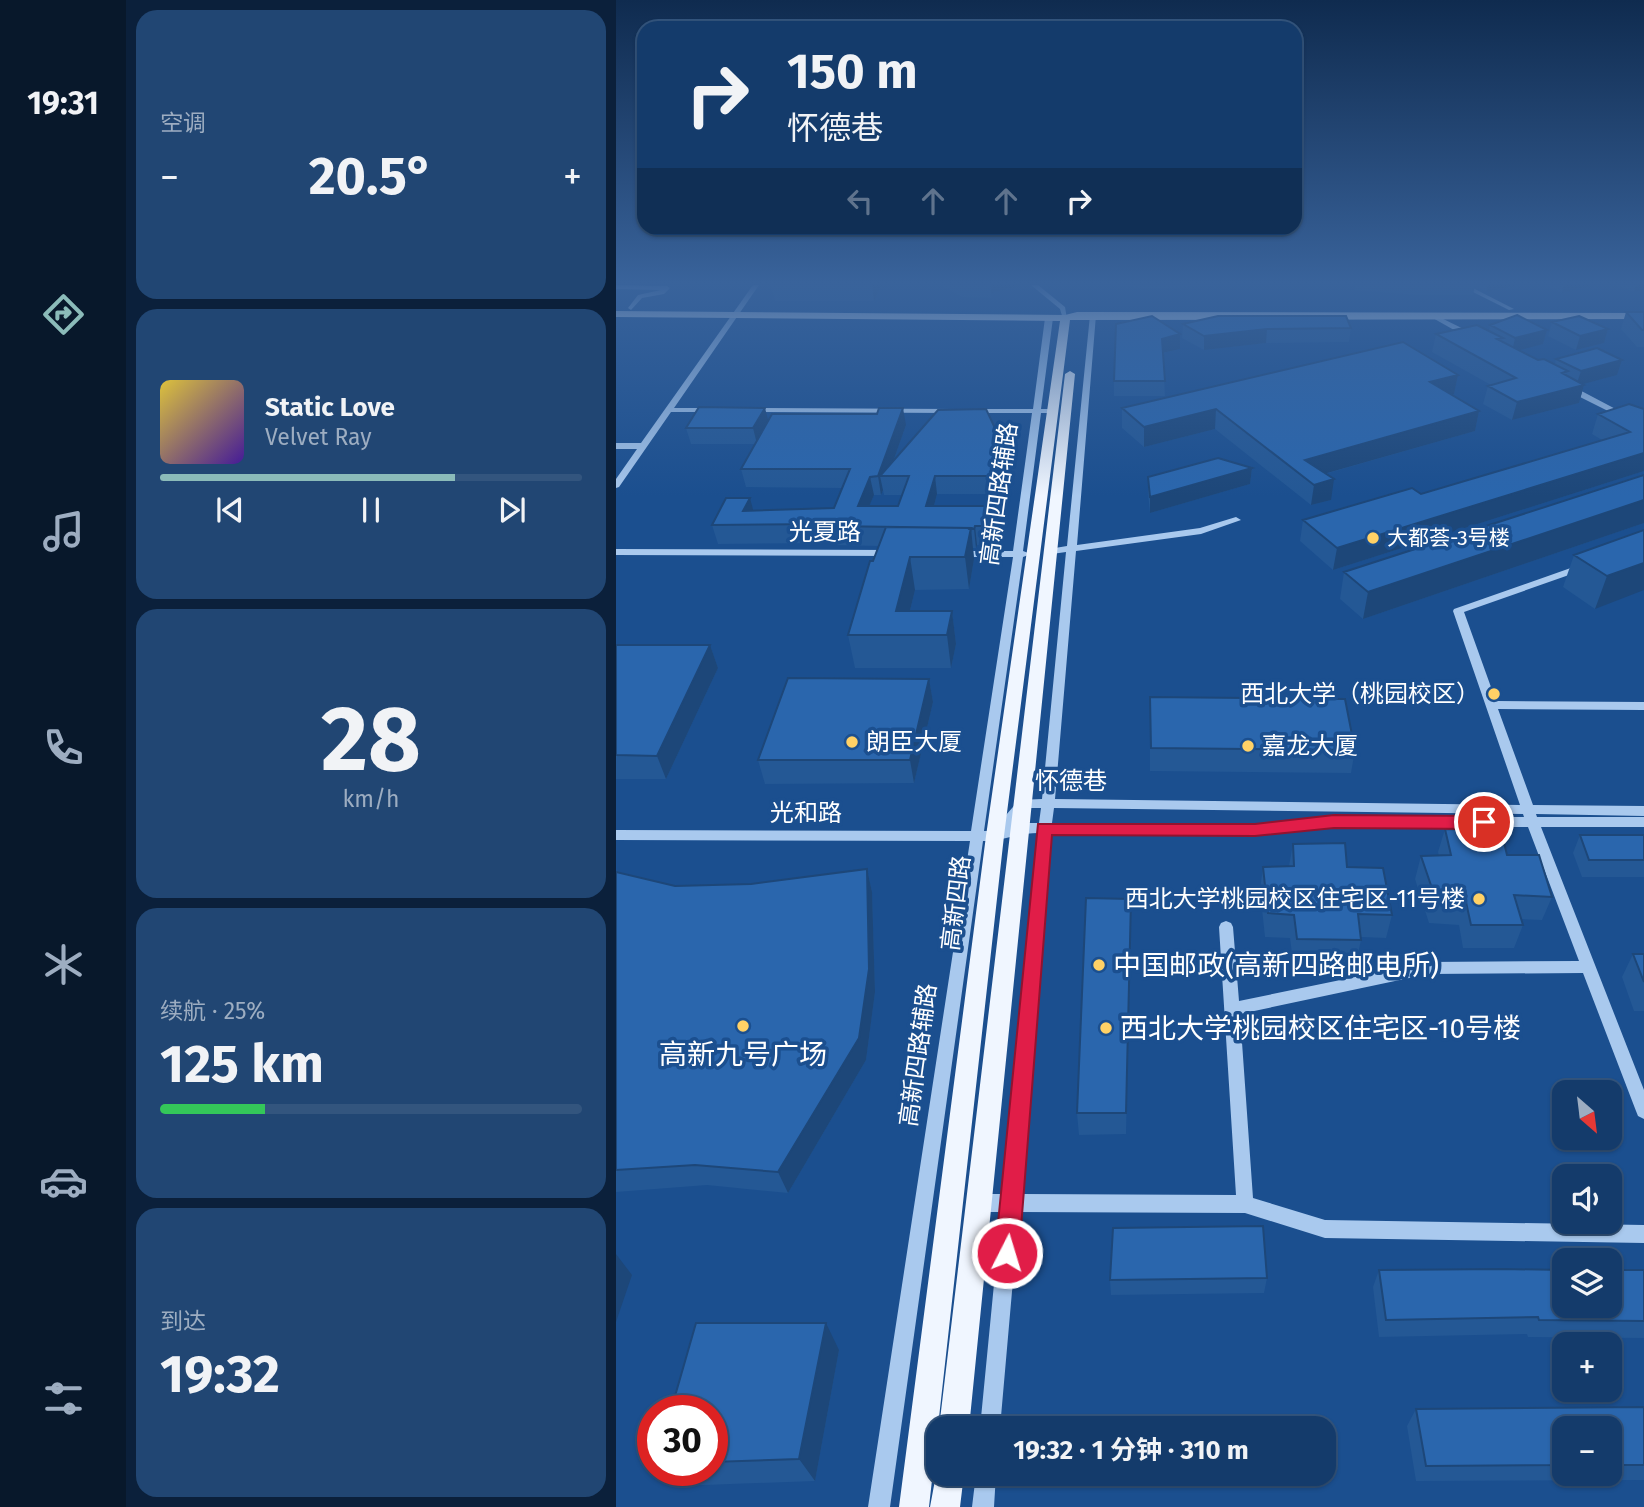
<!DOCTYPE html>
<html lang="zh">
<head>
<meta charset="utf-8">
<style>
	:root { --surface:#143b6b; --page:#214673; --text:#f1f3f6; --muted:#9dadc1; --line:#33557e; --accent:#8bbbb9 }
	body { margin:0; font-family:"Fira Sans","Noto Sans SC",sans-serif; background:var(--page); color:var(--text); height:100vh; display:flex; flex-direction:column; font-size:26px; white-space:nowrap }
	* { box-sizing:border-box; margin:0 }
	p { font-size:23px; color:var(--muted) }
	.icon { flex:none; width:38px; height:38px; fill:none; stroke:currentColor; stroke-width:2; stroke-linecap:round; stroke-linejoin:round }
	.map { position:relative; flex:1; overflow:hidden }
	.sheet { display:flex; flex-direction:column; gap:10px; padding:10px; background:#0b203b; width:490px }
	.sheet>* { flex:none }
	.top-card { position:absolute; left:21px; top:21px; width:665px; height:214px; border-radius:21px; box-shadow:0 2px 5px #0004,0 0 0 2px var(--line); background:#143b6b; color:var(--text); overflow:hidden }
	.needle { width:46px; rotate:152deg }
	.buttons { position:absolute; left:936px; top:1080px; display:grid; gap:14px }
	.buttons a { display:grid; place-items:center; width:70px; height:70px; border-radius:14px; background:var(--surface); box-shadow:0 2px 5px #0004,0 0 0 2px var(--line); font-size:35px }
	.speed { position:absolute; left:21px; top:1395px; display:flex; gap:14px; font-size:35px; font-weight:700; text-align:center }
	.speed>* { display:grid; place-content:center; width:91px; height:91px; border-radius:50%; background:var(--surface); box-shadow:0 2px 5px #0004,0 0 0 2px var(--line); line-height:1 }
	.speed .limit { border:10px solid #d22; background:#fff; color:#111 }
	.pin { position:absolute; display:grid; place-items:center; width:60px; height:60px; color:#fff; margin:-30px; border:4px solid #fff; border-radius:50%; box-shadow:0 2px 7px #0007 }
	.me { position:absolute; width:77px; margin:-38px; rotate:5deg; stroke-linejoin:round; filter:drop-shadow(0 0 5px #0008) }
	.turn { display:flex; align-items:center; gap:24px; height:147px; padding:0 35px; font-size:32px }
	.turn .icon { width:91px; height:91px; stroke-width:2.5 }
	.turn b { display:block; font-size:49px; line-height:60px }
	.lanes { display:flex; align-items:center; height:66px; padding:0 35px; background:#0003; justify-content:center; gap:35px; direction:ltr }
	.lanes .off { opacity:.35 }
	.big { font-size:52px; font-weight:700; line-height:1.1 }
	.sheet .card { flex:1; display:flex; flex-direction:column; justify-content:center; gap:10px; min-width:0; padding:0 24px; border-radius:21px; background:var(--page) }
	.sheet .dial { align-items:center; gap:0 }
	.dial b { font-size:91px; line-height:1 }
	.song { display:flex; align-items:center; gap:21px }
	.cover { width:84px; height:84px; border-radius:10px; background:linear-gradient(135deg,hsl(50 70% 55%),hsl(260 70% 35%)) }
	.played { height:7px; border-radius:4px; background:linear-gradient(90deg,var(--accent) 70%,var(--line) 70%) }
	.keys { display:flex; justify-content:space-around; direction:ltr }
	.heat { display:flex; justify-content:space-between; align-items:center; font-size:38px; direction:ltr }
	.charge { height:10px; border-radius:5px; background:linear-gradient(90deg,#34c759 25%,var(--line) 0) }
	.trip { position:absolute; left:310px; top:1416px; width:410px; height:70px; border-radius:21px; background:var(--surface); box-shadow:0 2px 5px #0004,0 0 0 2px var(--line); font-weight:700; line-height:70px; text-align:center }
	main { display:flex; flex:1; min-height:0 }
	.menu { display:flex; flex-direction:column; width:126px; justify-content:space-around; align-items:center; background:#08182b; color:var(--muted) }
	.menu .icon { width:49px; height:49px }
	.menu .on { color:var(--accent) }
	.menu b { font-size:32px; color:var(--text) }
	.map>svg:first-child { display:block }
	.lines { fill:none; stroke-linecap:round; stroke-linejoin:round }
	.minor { fill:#a9c9ee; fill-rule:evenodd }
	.major { fill:#f0f6ff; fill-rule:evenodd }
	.wall { fill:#245895; fill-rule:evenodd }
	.shaded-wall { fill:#1d4779 }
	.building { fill:#2a66ad; stroke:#1d4779; stroke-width:2 }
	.route { fill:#e11d48; stroke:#92132f; stroke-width:2 }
	.poi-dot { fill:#ffd166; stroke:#1b4f8f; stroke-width:2.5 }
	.labels { text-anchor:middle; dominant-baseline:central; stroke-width:7; stroke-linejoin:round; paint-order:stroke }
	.far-poi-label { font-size:21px; fill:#fff; stroke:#1b4f8f; text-anchor:start }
	.street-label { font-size:24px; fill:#fff; stroke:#1b4f8f }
	.poi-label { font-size:24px; fill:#fff; stroke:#1b4f8f; text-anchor:end }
	.near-poi-label { font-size:28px; fill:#fff; stroke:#1b4f8f; text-anchor:start }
</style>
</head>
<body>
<main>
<nav class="menu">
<b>19:31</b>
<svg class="icon on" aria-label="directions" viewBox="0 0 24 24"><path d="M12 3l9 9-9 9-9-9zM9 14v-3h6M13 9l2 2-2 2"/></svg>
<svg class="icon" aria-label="music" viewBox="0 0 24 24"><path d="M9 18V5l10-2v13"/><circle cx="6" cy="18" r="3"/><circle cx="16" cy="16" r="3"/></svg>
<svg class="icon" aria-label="phone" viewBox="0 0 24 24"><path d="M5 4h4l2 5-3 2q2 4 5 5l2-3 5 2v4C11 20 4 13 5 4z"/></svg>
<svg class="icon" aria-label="climate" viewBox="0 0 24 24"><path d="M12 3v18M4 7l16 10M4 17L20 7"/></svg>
<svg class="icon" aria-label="car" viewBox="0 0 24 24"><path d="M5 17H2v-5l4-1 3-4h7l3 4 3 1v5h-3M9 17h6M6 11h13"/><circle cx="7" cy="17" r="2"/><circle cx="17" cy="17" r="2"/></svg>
<svg class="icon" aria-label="filters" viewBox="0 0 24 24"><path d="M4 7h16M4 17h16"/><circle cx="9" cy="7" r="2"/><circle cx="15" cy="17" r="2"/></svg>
</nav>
<section class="sheet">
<div class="card"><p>空调</p>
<div class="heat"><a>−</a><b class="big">20.5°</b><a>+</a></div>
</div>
<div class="card">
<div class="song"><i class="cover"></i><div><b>Static Love</b><p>Velvet Ray</p></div></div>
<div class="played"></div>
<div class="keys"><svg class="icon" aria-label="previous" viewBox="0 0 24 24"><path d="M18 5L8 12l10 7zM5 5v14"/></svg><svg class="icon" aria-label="pause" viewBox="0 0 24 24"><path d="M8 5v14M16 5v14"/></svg><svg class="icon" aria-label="next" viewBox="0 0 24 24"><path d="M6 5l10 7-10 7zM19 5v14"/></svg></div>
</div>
<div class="card dial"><b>28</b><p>km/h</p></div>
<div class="card"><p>续航 · 25%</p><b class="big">125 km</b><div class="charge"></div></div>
<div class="card"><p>到达</p><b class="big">19:32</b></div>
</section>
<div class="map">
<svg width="1028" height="1507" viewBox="0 0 1028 1507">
	<rect width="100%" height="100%" fill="#1b4f8f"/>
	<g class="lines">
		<path class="minor" d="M0,285L51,286L54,288L48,294L26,298L15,310L12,308L22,295L45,290L0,289Z
			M137,285H143L58,408H98L102,410L98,412H55L3,487L0,488V479L21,449H0V443H25Z
			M415,285H422L449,307L451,319H447L444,309Z
			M843,285H851L898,309L893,310Z
			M477,313L480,315L461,545L584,528L620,517L625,520L585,534L460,551L439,799L904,805L837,611L838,609L966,564L970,565V569L848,612L880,701L1028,702V710L882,709L917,805L1028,806V816L920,814L921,817H1028V827H925L1028,1090V1119L1022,1116L1020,1111L967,973L812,974L624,1014L637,1198L709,1220L1028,1225V1243L709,1238L629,1213L403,1212L384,1428H364L385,1212H363L357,1209L354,1203L357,1197L363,1194H387L422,833C403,833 386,841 367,841L274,1507H252L354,841L0,840V830L355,831L397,557H341L336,554L341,551H397L416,413H354L350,411L354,409H417L429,318L433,316L437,318L425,409H438L442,411L438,413H425L407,551L415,554L407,557L368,831H376L403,800L426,799L450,552L436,554L431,551L433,549L451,546L474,315ZM411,808H425L423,823H406L395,826ZM438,808L907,814L908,817H718L639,825L436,823ZM718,827H912L963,961L812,962L623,1001L617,927L615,923L610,921L605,923L603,927L620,1195L404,1194L436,833L639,835Z
			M817,314L860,335L861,337L854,339L815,317L814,316Z
			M950,386H956L1028,424V429L950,390Z
			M131,408L336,409L340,411L336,413L134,412H131Z
			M0,549L277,550L282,553L277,556L0,555Z
			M360,1474H380L378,1507H356Z"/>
		<path class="major" d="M0,311L449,315L461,312L1028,313V319L454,320L388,836L313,1507H283L370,836L444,321L0,317Z
			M454,371L459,374L353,1428H323L449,374Z
			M322,1464V1474H348L344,1507H314Z"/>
	</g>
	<path class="wall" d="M155,285H269H266L258,301H159Z
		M325,285H403V286L375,293L376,298L346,297Z
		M499,285H606L534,289Z
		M739,285H902L870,292L859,286L857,295H800L739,290Z
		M928,285H978L946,293Z
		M1001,285H1028V290L1018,292Z
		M1010,312H1028V347H1021L1005,329Z
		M936,322L992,329L988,343L960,350L932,336Z
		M567,324L735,328L733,342L650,343L588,350L566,338Z
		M874,325L931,330L927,344L902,350L922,360L939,364L940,359L1006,360L1001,375L967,384L968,385L963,403L896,420L867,404L872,386L875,385L816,352L820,334L873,331Z
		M564,334V349L547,353L549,396H498V381Z
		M842,375L838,394H835L863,411L859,431L709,474L715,500L695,505L599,429L528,447L506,428V408Z
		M1028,409V471L717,570L684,541L687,520L805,494L986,440L976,434L982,414Z
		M152,420L290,425L277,462L386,443L388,461L383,494H321L318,506L379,525L376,545H361L360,548H357L358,559L353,589L299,590L294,611H336L340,644L335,668H239L232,635L263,546L217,545L216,543L102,544L96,525L137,511L218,508L226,488L130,487L125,469L139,444H75L70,428ZM267,490L268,495H286L282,506H253L258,495H265Z
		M636,468L634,484L534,513L532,493V477Z
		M1028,475V523L747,619L724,599L728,572Z
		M1028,530L979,609L947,587L958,555Z
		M0,645H94L102,668L50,779H0Z
		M313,679L317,702L298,783L149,784L142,760Z
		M534,697L739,750L735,773L534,771Z
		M829,829L891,855L936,897L926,920L905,919L907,925L898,948H847L843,925L813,923L799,879L805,856H823L822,852Z
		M964,835H1028V877H966L957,853Z
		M677,844L731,867L776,915L770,938L745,937V940L740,963L677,962L674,938L649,937L644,890L647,867L673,866Z
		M251,869L256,892L259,992L250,1060L172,1193L91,1185L0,1192V872L59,886L135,884Z
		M515,899L510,1134L463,1135L461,1113Z
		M1017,954H1028V1011H1018L1006,977Z
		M763,1270H1028V1338L912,1337L911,1334L763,1337L757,1287Z
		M651,1278L648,1293L495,1295L494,1280Z
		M223,1350L199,1481L62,1486L46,1470H96V1410Z
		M1028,1407V1480L800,1481L791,1426L800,1409ZM948,1428H994V1474H948Z"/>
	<path class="shaded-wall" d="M256,285H269H266L258,301Z
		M375,285H403V286L375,293Z
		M872,285H902L870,292Z
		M948,285H978L946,293Z
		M1020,285H1028V290L1018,292Z
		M651,329L650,343L588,350V336Z
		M992,329L988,343L960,350L964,336Z
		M931,330L927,344L896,352L899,338Z
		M564,334V349L546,353V339Z
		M1006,360L1001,375L960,386L965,371Z
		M842,375L838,394L810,401L814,382Z
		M968,385L963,403L896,420L901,402Z
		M149,408L153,423L141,444L137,428Z
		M287,408L290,425L272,476H264L267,490L265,495L262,476Z
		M600,409L599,429L528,447V427Z
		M863,411L859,431L690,479L689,460Z
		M386,443L388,461L383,494L381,476Z
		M1028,453V471L717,570L721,548Z
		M636,468L634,484L534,513V497Z
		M319,476L321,494L313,525L310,506Z
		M254,477L258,495L245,525L242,506Z
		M718,479L715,500L695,505L698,485Z
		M134,498L139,517L127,511Z
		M1028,500V523L747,619L752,592Z
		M377,506L379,525L376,545L374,526Z
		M359,526L361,545L360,548L358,529Z
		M355,528L358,559L353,589L349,557Z
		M294,557L299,590L288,635L280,611Z
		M1028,563V590L979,609L991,576Z
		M336,611L340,644L335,668L331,635Z
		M94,645L102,668L50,779L41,756Z
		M313,679L317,702L298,783L294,760Z
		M251,869L256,892L259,992L250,1060L172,1193L162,1172Z
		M0,1254L16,1275L0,1322Z
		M210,1323L223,1350L199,1481L183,1459Z"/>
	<path class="building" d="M1010,312H1028V330H1026Z
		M901,315L931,330L899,338L874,325Z
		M536,316L564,334L546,339L549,381H498L500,324Z
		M602,316H730L735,328L651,329L588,336L567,324Z
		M963,316L992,329L964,336L936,322Z
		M861,325L887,338L881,339L922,360L928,359L952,371L946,373L968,385L901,402L872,386L900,378L820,334Z
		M787,342L842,375L814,382L863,411L689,460L718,479L698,485L600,409L528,427L506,408Z
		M981,348L1006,360L965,371L940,359Z
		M1013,404L1028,409V453L721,548L687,520L796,488L805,494L1014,432L982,414Z
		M83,407L149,408L137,428H70Z
		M263,408H287L262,476L254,477L242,506H282L293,476H264L322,410L370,409L386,443L381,476H319L310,506H377L374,526H359L358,529H354L355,528L212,526L213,524L96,525L110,498H134L127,511L218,508L234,469H125L156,414H261Z
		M602,458L636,468L534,497L532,477Z
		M1028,475V500L752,592L728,572Z
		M270,527L355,528L349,557H294L280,611H336L331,635H232L254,561H257Z
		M1028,530V563L991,576L958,555Z
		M0,645H94L41,756L0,755Z
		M172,678L313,679L294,760H142Z
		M534,697L729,699L739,750L535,748Z
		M829,829L885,830L891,855H923L936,897L898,895L907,925H855L850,902L820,900L805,856L835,855Z
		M964,835H1028V860H973Z
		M729,843L731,867L767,868L776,915L742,914L745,940L681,939L678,915L652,913L647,867L678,866L677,844Z
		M251,869L253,969L243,1038L162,1172L79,1165L0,1170V872L59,886L135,884Z
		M470,898L515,899L510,1113H461Z
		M1017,954H1028V982Z
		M647,1226L651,1278L494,1280L497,1228Z
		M887,1269L948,1270V1306H994V1270H1028V1321L923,1320L922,1317L770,1320L763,1270Z
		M80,1323H210L183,1459L96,1462V1410H55Z
		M1028,1407V1465H994V1428H948V1465L810,1466L800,1409Z"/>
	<linearGradient id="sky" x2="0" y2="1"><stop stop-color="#0f2b4f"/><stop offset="0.57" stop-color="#39639b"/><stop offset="1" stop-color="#39639b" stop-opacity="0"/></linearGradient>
	<rect width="1028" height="496" fill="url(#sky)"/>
	<path class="route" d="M718,815L868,816L876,822L868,829L718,828L639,836L436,835L403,1253L399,1261L391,1265L382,1261L379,1253L422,824H639Z"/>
	<g class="poi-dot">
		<circle cx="757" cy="538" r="7"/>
		<circle cx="878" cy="694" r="7"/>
		<circle cx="236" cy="742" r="7"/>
		<circle cx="632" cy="746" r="7"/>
		<circle cx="863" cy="899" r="7"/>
		<circle cx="483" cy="965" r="7"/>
		<circle cx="127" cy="1026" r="7"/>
		<circle cx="490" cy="1028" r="7"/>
	</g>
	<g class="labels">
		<g class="far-poi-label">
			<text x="771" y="538">大都荟-3号楼</text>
		</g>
		<g class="street-label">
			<text transform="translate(383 494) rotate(-82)">高新四路辅路</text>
			<text x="209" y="532">光夏路</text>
			<text x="455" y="781">怀德巷</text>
			<text x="190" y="813">光和路</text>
			<text transform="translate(340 903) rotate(-83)">高新四路</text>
			<text transform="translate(302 1055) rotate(-82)">高新四路辅路</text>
		</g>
		<g class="poi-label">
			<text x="864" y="694">西北大学（桃园校区）</text>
			<text x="250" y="742" text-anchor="start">朗臣大厦</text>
			<text x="646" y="746" text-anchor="start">嘉龙大厦</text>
			<text x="849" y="899">西北大学桃园校区住宅区-11号楼</text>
		</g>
		<g class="near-poi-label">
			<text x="497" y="965">中国邮政(高新四路邮电所)</text>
			<text x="504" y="1028">西北大学桃园校区住宅区-10号楼</text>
			<text x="127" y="1054" text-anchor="middle">高新九号广场</text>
		</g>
	</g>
</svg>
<div class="buttons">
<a><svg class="needle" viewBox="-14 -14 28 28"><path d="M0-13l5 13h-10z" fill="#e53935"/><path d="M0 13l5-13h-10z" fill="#9dadc1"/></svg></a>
<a><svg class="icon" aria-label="sound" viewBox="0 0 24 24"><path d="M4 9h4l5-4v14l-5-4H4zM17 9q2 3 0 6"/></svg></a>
<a><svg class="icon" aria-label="layers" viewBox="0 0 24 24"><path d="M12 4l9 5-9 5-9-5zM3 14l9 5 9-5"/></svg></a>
<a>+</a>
<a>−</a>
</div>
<div class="speed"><div class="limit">30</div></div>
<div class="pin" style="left:868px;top:822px;background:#d93025"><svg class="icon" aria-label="arrive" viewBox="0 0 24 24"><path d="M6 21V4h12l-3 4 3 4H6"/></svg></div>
<svg class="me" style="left:391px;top:1253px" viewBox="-20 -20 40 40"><circle r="17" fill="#e11d48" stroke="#fff" stroke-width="3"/><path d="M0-11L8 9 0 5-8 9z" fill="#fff"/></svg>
<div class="trip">19:32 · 1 分钟 · 310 m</div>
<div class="top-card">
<div class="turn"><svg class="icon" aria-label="right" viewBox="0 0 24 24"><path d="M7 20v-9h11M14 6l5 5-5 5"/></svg><div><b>150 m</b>怀德巷</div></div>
<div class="lanes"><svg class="icon off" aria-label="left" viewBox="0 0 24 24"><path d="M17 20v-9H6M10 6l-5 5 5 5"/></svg><svg class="icon off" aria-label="ahead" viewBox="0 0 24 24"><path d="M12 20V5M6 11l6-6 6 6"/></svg><svg class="icon off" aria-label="ahead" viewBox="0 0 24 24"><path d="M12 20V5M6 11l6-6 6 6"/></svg><svg class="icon" aria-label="right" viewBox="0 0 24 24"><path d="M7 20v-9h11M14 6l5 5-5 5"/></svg></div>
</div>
</div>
</main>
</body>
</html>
